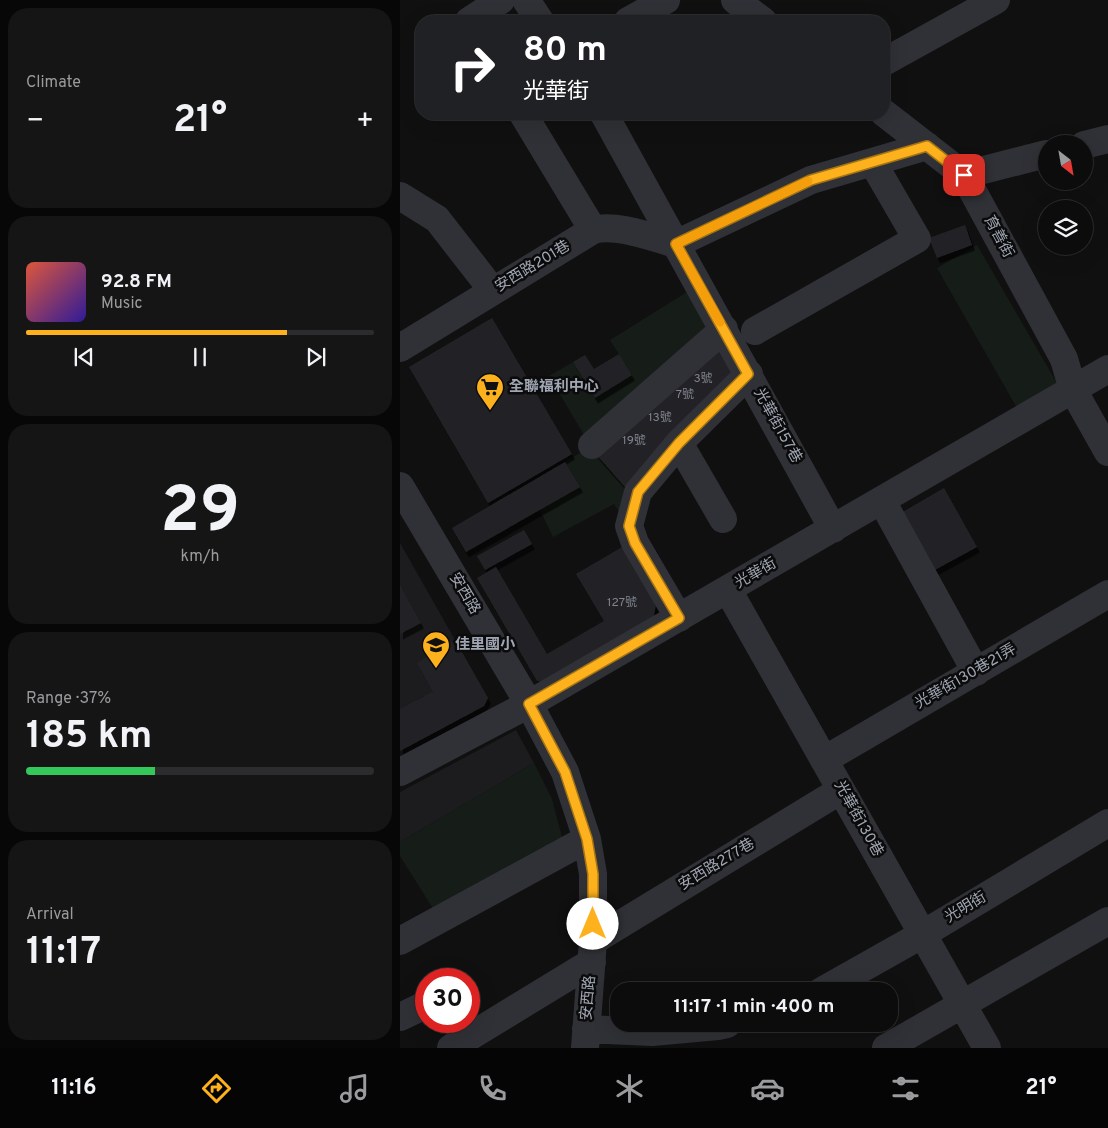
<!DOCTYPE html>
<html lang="en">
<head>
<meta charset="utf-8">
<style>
	:root { --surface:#0c0c0d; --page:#151516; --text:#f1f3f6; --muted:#9a9b9d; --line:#2c2c2e; --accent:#fdb11c }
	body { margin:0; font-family:Overpass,"Noto Sans TC",sans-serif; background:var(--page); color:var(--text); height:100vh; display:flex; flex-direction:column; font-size:19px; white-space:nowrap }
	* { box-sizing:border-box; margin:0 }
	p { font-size:16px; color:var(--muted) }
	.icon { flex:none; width:28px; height:28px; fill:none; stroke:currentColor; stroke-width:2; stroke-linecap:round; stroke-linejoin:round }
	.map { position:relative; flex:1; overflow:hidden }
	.side { display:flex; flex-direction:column; gap:8px; padding:8px; background:#070707; width:400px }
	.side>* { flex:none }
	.hud { position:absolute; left:15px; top:15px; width:475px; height:105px; border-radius:20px; box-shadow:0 5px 20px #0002,0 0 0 1px var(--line); background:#202124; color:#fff; overflow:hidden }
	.needle { width:32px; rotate:149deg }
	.buttons { position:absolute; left:638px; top:135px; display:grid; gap:10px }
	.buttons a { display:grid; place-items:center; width:55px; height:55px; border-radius:50%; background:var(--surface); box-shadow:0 5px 20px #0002,0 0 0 1px var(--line); font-size:25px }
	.speed { position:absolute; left:15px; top:968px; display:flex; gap:10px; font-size:25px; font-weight:700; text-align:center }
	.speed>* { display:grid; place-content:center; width:65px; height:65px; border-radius:50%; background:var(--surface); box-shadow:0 5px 20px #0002,0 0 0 1px var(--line); line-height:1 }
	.speed .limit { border:8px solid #d22; background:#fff; color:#111 }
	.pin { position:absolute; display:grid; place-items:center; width:42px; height:42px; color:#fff; margin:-21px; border-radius:10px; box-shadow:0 2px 8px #0006 }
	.me { position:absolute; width:55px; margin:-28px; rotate:0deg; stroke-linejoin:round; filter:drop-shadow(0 0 4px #0008) }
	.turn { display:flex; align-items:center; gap:18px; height:105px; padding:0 25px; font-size:22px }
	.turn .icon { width:65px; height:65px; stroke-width:2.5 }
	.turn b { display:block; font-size:35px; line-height:42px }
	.big { font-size:38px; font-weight:700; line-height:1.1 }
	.side .widget { flex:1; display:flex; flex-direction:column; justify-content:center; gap:8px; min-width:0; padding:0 18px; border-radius:20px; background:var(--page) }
	.side .dial { align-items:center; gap:0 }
	.dial b { font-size:65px; line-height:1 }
	.song { display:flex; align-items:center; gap:15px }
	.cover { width:60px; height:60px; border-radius:8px; background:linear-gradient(135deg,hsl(10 70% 55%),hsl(250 70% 35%)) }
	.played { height:5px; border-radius:2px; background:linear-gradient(90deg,var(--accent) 75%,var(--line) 75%) }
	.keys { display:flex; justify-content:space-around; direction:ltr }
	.heat { display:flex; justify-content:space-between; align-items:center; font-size:28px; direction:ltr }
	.charge { height:8px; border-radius:4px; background:linear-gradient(90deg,#34c759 37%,var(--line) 0) }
	.trip { position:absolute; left:210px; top:982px; width:288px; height:50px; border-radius:20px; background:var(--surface); box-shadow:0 5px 20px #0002,0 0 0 1px var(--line); font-weight:700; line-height:50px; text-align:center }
	.dock { display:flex; height:80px; justify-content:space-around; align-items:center; background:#050505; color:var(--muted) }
	.dock .icon { width:35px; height:35px }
	.dock .on { color:var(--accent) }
	.dock b { font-size:22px; color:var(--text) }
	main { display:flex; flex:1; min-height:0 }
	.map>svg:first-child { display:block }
	.built { fill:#1c1c1e }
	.green { fill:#161c17 }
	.building { fill:#232325; filter:url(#shadow) }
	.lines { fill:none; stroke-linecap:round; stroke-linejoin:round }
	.minor { stroke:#303136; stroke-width:28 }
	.route-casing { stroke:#a47312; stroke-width:12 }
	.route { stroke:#fdb11c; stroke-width:9 }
	.slow { stroke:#f59e0b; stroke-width:9 }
	.labels { text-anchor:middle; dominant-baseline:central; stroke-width:5; stroke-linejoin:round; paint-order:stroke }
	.number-label { font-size:12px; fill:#80848f }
	.street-label { font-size:15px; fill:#a0a6b3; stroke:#0b0b0c }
	.poi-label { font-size:15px; font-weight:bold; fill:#a0a6b3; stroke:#0b0b0c; text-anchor:start }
</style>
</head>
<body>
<main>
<section class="side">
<div class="widget"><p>Climate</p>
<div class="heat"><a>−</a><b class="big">21°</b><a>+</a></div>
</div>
<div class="widget">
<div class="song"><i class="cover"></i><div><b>92.8 FM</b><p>Music</p></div></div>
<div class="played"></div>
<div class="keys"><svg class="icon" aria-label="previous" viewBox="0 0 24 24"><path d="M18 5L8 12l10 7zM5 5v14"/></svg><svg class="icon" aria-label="pause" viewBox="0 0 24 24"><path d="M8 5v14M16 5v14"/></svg><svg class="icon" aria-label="next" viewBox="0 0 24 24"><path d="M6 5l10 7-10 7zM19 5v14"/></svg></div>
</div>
<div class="widget dial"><b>29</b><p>km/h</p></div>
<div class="widget"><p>Range · 37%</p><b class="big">185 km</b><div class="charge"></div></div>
<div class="widget"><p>Arrival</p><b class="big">11:17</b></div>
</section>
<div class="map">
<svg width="708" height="1048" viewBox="0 0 708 1048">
	<defs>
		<filter id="shadow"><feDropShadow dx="3" dy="5.5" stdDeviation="0" flood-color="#0009"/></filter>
	</defs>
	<rect width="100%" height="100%" fill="#101011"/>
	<path class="built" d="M0,543L88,698L84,706L0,751Z
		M116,730L134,763L0,842V792Z"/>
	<path class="green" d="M577,245L658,385L617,408L537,268Z
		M287,292L311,333L187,440L149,376L173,362L195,397L232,375L210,340Z
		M190,447L225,487L220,513L214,504L153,537L140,510L179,487L165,462Z
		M134,763L152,799L164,845L37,915L0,856V842Z"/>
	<path class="building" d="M565,225L572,245L537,258L529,238Z
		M92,318L172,454L88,503L9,367Z
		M317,343L345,374L225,487L195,453Z
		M219,354L232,375L195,398L173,362L185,355L194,369Z
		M165,462L180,487L66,552L52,528Z
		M544,488L577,547L531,572L501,513Z
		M124,530L132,544L85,570L77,556Z
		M224,546L256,604L253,621L149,683L137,681L77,578L96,567L147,654L204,621L176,574Z
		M0,585L21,623L0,634Z
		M55,640L88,698L84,706L0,751V709L33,692L17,663Z"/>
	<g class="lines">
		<path class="minor" d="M126,0L140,21
			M335,0L363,21
			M69,21L101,0
			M228,21L266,0
			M484,62L596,0
			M484,113L564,175L664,359L673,390L708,452
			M123,114L193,230
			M204,114L433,529
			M684,145L708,139
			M564,175L646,154
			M0,196L37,219L93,291
			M276,244L411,180L527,146
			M355,331L517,239L473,163
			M0,348L193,230C215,223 254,238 276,244
			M279,443L323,519
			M192,445L324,329
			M0,486L129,704L165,772L187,839L193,874V941L185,1048
			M482,501L576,672
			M328,590L587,1048
			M279,618L235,543L229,526L238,492L279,443L349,374
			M424,760L708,594
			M0,772L129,704L708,369
			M0,941L187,839
			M193,941L441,790
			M422,991L523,934L708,823
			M0,1017L19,1008
			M186,1029L252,1032L318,1026L327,1024
			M51,1048L192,962
			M486,1048L708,921"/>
	</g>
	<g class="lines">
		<g class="route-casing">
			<path id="route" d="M193,924V874L187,839L165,772L129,704L279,618L235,543L229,526L238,492L279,443L348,374L276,244L411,180L527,146L564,175"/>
		</g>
		<use href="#route" class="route"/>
		<path class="slow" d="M320,322L276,244L408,181"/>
	</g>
	<defs>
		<g id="supermarket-pin" transform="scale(1.4375)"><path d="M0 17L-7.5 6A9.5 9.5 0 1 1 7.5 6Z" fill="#fdb11c" stroke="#0b0b0c"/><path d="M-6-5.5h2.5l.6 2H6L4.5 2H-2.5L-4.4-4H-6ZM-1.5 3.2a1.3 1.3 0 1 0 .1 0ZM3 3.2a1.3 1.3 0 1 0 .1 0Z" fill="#111"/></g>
		<g id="school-pin" transform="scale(1.4375)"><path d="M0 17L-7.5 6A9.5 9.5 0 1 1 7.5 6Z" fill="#fdb11c" stroke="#0b0b0c"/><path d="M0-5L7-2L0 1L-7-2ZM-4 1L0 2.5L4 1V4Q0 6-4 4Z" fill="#111"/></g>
	</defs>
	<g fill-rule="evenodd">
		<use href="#supermarket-pin" x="90" y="387"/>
		<use href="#school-pin" x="36" y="645"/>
	</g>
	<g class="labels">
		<g class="number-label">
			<text x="303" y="379">3號</text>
			<text x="285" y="395">7號</text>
			<text x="260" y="418">13號</text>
			<text x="234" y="441">19號</text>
			<text x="222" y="603">127號</text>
		</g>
		<g class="street-label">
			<text transform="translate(598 237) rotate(62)">育善街</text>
			<text transform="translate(133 267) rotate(-31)">安西路201巷</text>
			<text transform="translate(377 426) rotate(61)">光華街157巷</text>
			<text transform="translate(356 574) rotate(-30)">光華街</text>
			<text transform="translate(64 594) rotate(59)">安西路</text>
			<text transform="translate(566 677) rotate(-30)">光華街130巷21弄</text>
			<text transform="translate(458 819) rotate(61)">光華街130巷</text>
			<text transform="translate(317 865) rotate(-31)">安西路277巷</text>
			<text transform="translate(566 908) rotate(-31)">光明街</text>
			<text transform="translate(189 998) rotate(-85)">安西路</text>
		</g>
		<g class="poi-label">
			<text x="109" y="387">全聯福利中心</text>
			<text x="55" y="645">佳里國小</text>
		</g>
	</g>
</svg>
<div class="buttons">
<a><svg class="needle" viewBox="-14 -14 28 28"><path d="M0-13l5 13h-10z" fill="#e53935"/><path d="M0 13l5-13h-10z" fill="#9a9b9d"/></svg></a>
<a><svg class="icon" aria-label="layers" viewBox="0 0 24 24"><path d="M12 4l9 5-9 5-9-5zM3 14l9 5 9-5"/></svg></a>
</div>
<div class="speed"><div class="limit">30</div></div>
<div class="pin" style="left:564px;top:175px;background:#d93025"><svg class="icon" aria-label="arrive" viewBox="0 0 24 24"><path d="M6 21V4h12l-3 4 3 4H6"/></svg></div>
<svg class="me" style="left:193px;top:924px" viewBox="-20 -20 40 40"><circle r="19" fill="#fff"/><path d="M0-13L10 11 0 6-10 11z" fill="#fdb11c"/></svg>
<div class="trip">11:17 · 1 min · 400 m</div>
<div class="hud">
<div class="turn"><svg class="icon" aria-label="right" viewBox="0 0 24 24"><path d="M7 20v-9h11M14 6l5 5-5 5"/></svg><div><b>80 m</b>光華街</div></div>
</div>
</div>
</main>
<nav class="dock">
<b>11:16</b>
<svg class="icon on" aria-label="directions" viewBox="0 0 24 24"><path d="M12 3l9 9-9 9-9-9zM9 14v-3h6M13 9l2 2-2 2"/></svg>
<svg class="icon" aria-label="music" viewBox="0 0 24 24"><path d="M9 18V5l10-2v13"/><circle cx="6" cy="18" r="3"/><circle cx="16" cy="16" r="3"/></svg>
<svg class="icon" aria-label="phone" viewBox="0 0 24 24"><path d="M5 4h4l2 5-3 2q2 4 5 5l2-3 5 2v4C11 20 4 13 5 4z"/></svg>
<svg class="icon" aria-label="climate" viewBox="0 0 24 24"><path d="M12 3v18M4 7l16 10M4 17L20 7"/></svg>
<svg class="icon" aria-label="car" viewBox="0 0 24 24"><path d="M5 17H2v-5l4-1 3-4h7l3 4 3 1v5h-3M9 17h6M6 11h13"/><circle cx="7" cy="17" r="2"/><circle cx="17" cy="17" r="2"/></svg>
<svg class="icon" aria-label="filters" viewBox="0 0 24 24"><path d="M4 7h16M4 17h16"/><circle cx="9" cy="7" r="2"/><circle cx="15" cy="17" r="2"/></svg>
<b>21°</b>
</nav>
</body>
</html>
